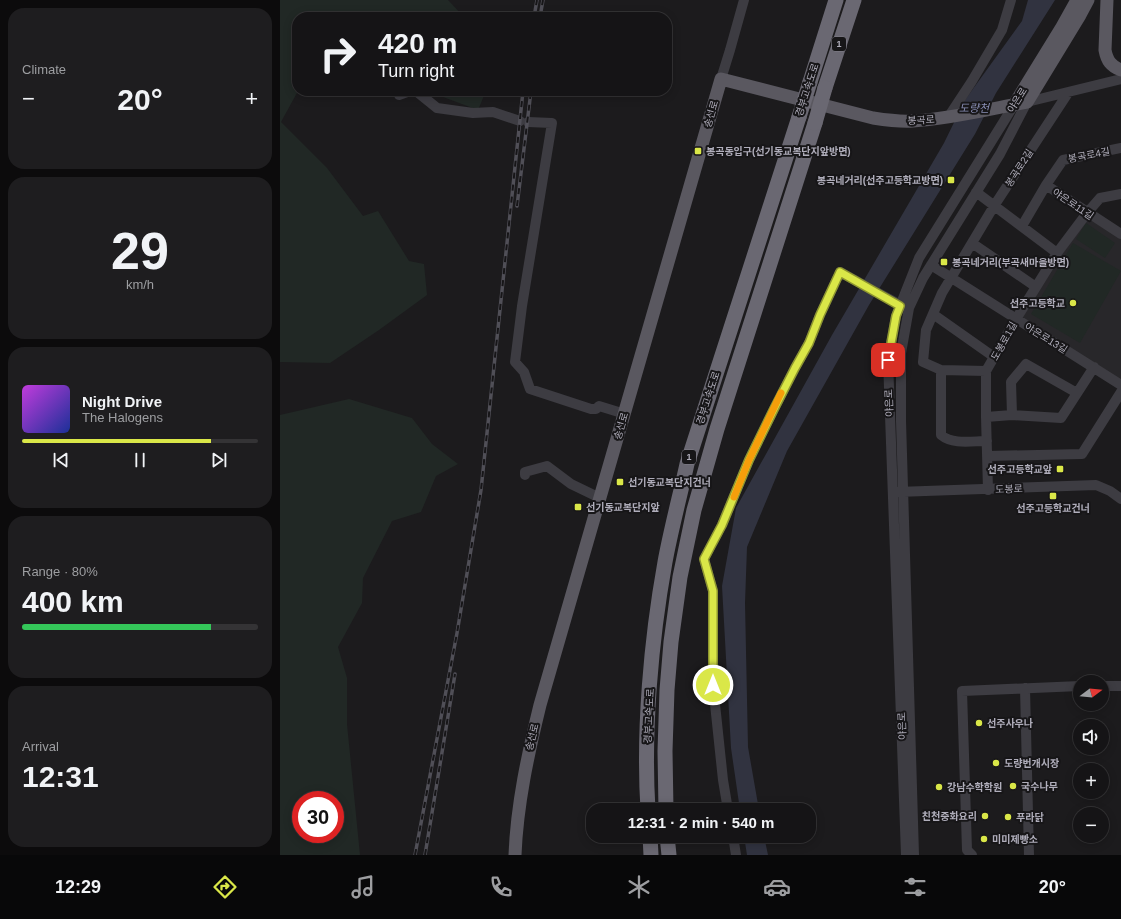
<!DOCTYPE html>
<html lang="en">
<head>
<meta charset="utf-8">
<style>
	:root { --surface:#151416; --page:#1e1d1f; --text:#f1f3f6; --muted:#9d9ea1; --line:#343335; --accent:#dae748 }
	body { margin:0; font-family:Helvetica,"Noto Sans KR",sans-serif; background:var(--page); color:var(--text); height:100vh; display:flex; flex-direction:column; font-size:15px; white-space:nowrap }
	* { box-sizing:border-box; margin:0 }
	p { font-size:13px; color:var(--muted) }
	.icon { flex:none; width:22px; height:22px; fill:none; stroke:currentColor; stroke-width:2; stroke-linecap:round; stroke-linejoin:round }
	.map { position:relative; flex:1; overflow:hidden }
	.sheet { display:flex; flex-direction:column; gap:8px; padding:8px; background:#0c0b0c; width:280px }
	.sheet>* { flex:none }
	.top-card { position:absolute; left:12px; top:12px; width:380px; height:84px; border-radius:16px; box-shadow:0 2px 10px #0003,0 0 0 1px var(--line); background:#151416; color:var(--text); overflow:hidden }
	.needle { width:26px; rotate:74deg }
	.tools { position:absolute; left:793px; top:675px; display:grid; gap:8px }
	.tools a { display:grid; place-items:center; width:36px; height:36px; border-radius:50%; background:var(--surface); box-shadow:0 2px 10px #0003,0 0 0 1px var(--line); font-size:20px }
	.speed { position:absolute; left:12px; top:791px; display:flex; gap:8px; font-size:20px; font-weight:700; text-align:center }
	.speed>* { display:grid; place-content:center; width:52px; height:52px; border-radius:50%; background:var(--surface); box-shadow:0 2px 10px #0003,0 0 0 1px var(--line); line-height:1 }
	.speed .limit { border:6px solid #d22; background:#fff; color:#111 }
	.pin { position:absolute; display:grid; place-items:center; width:34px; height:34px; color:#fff; margin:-17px; border-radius:8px; box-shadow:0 2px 6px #0006 }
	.me { position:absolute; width:44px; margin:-22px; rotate:0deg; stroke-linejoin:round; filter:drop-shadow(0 0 3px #0008) }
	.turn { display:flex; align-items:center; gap:14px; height:84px; padding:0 20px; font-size:18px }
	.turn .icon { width:52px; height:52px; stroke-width:2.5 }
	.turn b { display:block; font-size:28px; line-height:34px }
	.big { font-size:30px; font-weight:700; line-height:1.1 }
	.sheet .card { flex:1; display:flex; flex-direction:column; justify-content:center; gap:6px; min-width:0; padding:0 14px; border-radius:16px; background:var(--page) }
	.sheet .dial { align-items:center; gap:0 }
	.dial b { font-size:52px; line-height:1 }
	.song { display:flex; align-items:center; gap:12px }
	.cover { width:48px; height:48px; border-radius:6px; background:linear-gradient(135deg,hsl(290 70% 55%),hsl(230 70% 35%)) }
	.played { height:4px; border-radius:2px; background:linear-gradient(90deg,var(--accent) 80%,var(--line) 80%) }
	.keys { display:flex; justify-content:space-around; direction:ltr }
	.heat { display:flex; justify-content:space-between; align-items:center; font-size:22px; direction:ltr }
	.charge { height:6px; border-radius:3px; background:linear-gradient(90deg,#34c759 80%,var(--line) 0) }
	.trip { position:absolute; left:306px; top:803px; width:230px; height:40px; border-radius:16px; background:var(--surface); box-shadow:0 2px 10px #0003,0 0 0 1px var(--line); font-weight:700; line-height:40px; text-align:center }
	.tab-bar { display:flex; height:64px; justify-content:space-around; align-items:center; background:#080809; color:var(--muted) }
	.tab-bar .icon { width:28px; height:28px }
	.tab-bar .active { color:var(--accent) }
	.tab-bar b { font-size:18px; color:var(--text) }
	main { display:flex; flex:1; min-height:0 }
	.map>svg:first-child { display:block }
	.built { fill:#28272a }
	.green { fill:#212825; fill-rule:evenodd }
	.water { fill:#313340 }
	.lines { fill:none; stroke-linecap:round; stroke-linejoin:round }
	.minor { stroke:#3d3c42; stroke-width:10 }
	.major { stroke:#5a5860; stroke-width:13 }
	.highway { stroke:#6a6872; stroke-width:15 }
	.rail-casing { stroke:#504f57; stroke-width:3.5 }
	.rail { stroke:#171618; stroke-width:2; stroke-dasharray:6; stroke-linecap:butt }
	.highway-bridge { stroke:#6a6872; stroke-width:15 }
	.route-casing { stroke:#8e962f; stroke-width:10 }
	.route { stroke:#dae748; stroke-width:7 }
	.slow { stroke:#f59e0b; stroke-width:7 }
	.poi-dot { fill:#dae748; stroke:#171618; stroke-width:1.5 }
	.labels { text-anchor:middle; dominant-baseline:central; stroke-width:4; stroke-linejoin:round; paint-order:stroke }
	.shield { fill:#171618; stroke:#82808a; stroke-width:1 }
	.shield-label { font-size:9px; font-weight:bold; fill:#b0aebb }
	.street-label { font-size:10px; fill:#b0aebb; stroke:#171618 }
	.poi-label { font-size:10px; font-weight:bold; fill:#b0aebb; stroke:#171618; text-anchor:start }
	.water-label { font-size:11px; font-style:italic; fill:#888db4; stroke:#171618 }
</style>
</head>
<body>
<main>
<section class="sheet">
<div class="card"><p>Climate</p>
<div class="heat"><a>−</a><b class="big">20°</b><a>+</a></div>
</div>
<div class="card dial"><b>29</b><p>km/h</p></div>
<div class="card">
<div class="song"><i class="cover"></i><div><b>Night Drive</b><p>The Halogens</p></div></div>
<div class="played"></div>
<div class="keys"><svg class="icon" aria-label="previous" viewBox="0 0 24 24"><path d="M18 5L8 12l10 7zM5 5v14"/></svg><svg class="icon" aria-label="pause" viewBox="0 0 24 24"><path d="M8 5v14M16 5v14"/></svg><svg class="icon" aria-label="next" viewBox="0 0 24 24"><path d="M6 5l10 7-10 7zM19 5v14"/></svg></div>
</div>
<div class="card"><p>Range · 80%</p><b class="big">400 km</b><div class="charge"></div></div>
<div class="card"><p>Arrival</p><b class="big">12:31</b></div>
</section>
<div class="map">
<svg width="841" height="855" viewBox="0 0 841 855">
	<rect width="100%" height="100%" fill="#1c1b1d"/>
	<path class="built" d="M807,213L841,234V385L736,319Z"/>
	<path class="green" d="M0,0H168L184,17H17L18,91L1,122L47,168L83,216L98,211L129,261L144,264L147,295L99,330L50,363L0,362Z
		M147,91H206L198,110Z
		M806,223L835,243L825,258L796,239Z
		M793,243L841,271L800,343L751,314Z
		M69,399L132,418L152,444L178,464L156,476L141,512L112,521L83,578L82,603L58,647L67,678V724L80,855H0V415ZM21,800H55V834H21Z"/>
	<path class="water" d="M748,0H775L716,93L695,134L589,305L507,451L467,547L465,603L468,747L479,810H460L451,748L442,586L456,508L552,335L664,143L685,100L742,21Z
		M464,836H484L488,855H467Z"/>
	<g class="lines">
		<path class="minor" d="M441,79L450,50L464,0
			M136,91L157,108L193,113L213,112L240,121
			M119,95L130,91
			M669,116L692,81L722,30L731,0
			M248,122L272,123L242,306L235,362L244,372L250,389L311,409H316L319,406L345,414
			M766,185L783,160L841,148
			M696,192L777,253
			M742,226L766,185L841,234
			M692,243L756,287
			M651,265L841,385
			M653,314L714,357
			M661,370V435C673,445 692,441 707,441
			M706,371L661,370L643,362L646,330L662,293L714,206L788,93
			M732,415L731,382L746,364L797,393
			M706,417L732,415L781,418L814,367
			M708,456L802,454L841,392
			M245,475V472L267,466L291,484L320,498
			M708,490L706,417V371L736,319L756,287L777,253L807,213L820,198L841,194
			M617,492L816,485L830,491L841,499
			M822,686H841
			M745,688L749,855
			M448,810L443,780L433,685V591L424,559L442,525L469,460L494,409L515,368L529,343L540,315L560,272L620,305
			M453,836L456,855
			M626,855L608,360L616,316L639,258L734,105
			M634,855L621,421V353L629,308L643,278L720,154L747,102L841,79
			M692,855L687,850L682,691L800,686"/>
		<path class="major" d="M827,0L825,50C827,61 831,66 841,70
			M734,105L782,27L797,0
			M235,855C237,804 248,754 260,705L441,79L593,118C606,120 620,122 633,121C670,119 710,109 747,102L800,15L808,0"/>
		<path class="highway" d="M530,82L556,0
			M545,88L574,0
			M368,810C363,731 371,640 385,562C391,529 400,496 407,464L519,117
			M386,810L385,751L387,690L391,642L400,577L414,510L437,429L535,123
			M370,836L371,855
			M387,836L389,855"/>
		<g class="rail-casing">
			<path id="rail" d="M254,17L257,0
				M260,17L263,0
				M237,206L251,91
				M135,855L177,633L201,490L243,91
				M145,855L175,674"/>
		</g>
		<use href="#rail" class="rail"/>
		<path class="highway-bridge" d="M519,117L530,82
			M535,123L545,88"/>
	</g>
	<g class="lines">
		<g class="route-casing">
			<path id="route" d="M433,685V591L424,559L442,525L469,460L494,409L515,368L529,343L540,315L560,272L620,306L616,316L608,360"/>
		</g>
		<use href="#route" class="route"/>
		<path class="slow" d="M454,497L469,460L501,393"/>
	</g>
	<g class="poi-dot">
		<rect x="414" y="147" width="8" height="8" rx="2"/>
		<rect x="667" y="176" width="8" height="8" rx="2"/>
		<rect x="660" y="258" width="8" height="8" rx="2"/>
		<circle cx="793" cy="303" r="4"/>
		<rect x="776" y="465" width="8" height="8" rx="2"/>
		<rect x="336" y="478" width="8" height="8" rx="2"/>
		<rect x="769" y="492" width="8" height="8" rx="2"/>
		<rect x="294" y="503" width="8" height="8" rx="2"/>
		<circle cx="699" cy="723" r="4"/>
		<circle cx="716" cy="763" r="4"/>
		<circle cx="733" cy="786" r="4"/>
		<circle cx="659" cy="787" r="4"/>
		<circle cx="705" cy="816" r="4"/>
		<circle cx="728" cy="817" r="4"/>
		<circle cx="704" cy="839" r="4"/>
	</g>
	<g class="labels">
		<g class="shield">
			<rect x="552" y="37" width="14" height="14" rx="3"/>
			<rect x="402" y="450" width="14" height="14" rx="3"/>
		</g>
		<g class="shield-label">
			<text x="559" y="44">1</text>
			<text x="409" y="457">1</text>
		</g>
		<g class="street-label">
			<text transform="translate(527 90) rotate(-72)">경부고속도로</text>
			<text transform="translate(737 100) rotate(-58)">야은로</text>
			<text transform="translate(431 114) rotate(-74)">송선로</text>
			<text transform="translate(641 120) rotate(-3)">봉곡로</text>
			<text transform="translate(809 155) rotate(-11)">봉곡로4길</text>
			<text transform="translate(739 168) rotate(-57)">봉곡로2길</text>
			<text transform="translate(793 204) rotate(34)">야은로11길</text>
			<text transform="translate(766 338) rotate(32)">야은로13길</text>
			<text transform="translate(724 341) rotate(-61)">도봉로1길</text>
			<text transform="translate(428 398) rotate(-72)">경부고속도로</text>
			<text transform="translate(609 403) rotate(-92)">야은로</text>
			<text transform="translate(341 426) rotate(-74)">송선로</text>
			<text transform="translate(729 489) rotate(-2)">도봉로</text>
			<text transform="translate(369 716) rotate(-87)">경부고속도로</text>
			<text transform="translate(622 726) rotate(-92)">야은로</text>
			<text transform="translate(252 737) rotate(-76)">송선로</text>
		</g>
		<g class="poi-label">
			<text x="426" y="151">봉곡동입구(선기동교복단지앞방면)</text>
			<text x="663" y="180" text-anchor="end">봉곡네거리(선주고등학교방면)</text>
			<text x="672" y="262">봉곡네거리(부곡새마을방면)</text>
			<text x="785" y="303" text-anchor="end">선주고등학교</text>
			<text x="772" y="469" text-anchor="end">선주고등학교앞</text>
			<text x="348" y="482">선기동교복단지건너</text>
			<text x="306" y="507">선기동교복단지앞</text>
			<text x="773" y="508" text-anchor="middle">선주고등학교건너</text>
			<text x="707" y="723">선주사우나</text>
			<text x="724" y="763">도량번개시장</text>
			<text x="741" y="786">국수나무</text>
			<text x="667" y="787">강남수학학원</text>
			<text x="697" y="816" text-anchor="end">친천중화요리</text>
			<text x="736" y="817">푸라닭</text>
			<text x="712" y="839">미미제빵소</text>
		</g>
		<g class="water-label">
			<text x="694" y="108">도량천</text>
		</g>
	</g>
</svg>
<div class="tools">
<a><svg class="needle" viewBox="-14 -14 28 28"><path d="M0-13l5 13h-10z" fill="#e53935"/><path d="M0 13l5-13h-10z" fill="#9d9ea1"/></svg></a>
<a><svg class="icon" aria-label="sound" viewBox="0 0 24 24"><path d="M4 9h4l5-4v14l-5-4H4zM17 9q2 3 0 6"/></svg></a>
<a>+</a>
<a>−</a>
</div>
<div class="speed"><div class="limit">30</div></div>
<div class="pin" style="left:608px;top:360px;background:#d93025"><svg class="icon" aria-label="arrive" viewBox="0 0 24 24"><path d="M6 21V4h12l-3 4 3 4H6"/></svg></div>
<svg class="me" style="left:433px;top:685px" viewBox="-20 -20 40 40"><circle r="17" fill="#dae748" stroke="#fff" stroke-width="3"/><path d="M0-11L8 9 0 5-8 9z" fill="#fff"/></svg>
<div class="trip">12:31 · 2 min · 540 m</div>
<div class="top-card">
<div class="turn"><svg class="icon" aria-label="right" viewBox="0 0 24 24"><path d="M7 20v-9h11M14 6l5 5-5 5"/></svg><div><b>420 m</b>Turn right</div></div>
</div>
</div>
</main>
<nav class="tab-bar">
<b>12:29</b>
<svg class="icon active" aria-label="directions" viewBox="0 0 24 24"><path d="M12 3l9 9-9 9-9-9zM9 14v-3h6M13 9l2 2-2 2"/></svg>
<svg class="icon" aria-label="music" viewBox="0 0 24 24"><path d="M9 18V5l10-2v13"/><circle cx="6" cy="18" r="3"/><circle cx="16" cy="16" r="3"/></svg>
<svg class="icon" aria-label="phone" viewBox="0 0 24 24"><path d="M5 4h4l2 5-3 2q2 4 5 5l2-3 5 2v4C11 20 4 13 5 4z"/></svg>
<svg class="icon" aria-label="climate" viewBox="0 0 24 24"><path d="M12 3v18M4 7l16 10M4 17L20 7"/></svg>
<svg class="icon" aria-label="car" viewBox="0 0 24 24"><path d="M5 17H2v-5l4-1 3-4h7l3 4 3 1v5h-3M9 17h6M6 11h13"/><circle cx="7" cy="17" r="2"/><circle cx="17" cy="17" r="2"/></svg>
<svg class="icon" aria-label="filters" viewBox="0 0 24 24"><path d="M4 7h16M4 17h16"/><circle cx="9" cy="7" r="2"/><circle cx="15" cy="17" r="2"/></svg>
<b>20°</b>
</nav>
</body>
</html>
